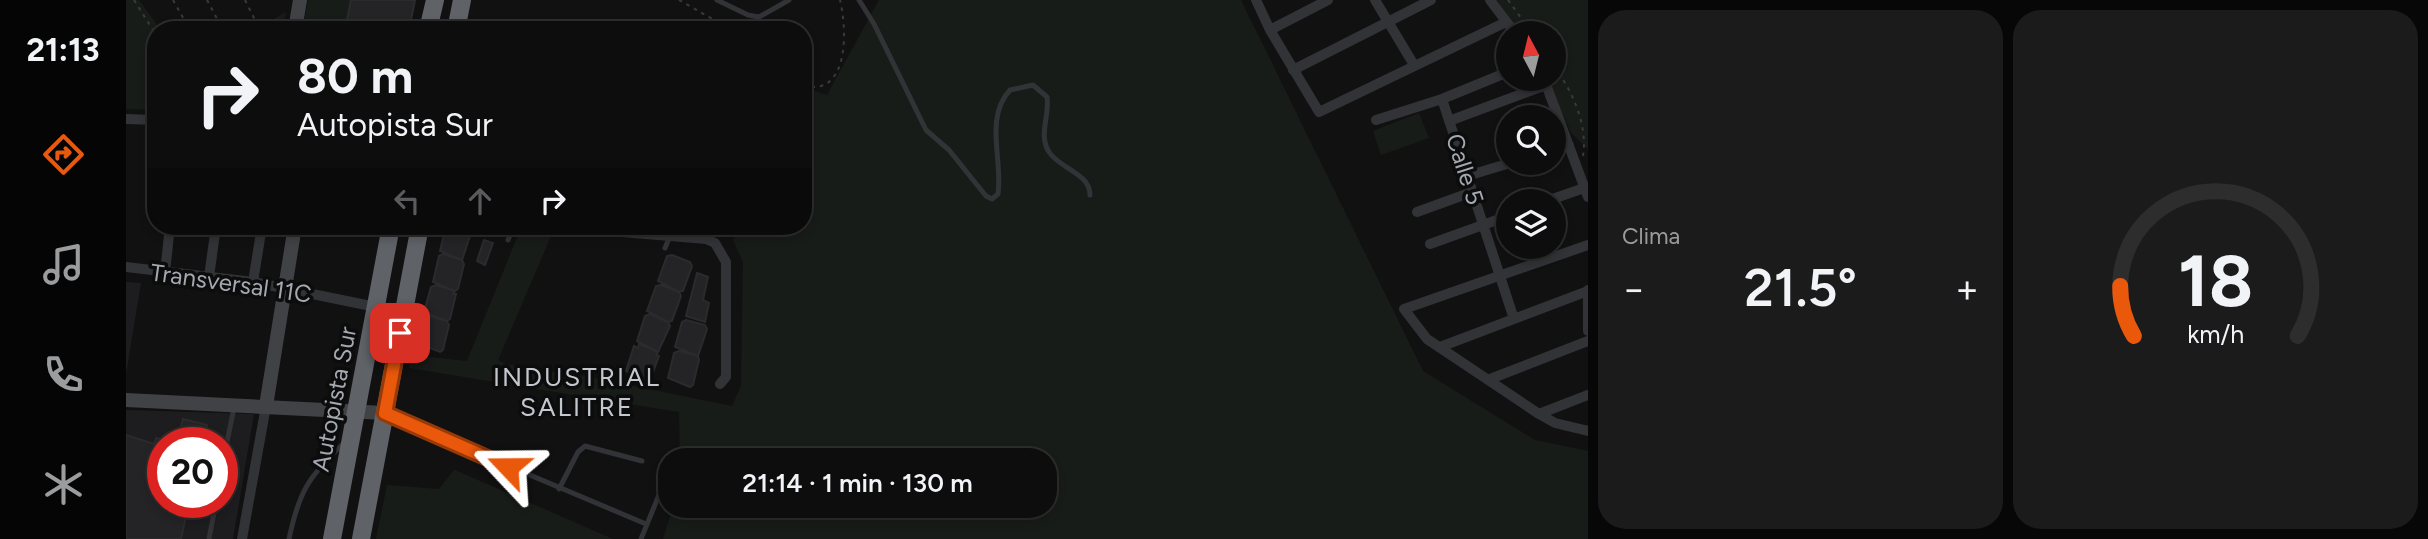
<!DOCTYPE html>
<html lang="es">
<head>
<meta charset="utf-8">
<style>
	:root { --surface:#0d0d0e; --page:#1b1b1c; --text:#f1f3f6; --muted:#9a9c9e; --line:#2d2d2e; --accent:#ea580c }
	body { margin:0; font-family:Figtree,sans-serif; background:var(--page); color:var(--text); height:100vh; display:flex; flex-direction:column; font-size:26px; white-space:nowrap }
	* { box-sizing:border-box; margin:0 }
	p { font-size:23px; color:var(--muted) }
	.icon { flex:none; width:38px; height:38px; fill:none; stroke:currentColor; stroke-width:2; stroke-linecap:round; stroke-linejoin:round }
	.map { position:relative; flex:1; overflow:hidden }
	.sheet { display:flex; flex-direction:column; gap:10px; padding:10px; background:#070708; width:840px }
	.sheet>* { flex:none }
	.top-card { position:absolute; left:21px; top:21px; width:665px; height:214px; border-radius:28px; box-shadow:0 4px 10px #0003,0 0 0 2px var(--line); background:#0d0d0e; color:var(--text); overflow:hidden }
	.needle { width:46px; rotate:353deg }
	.tools { position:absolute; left:1370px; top:21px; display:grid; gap:14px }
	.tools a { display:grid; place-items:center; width:70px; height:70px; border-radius:50%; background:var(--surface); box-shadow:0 4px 10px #0003,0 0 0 2px var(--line); font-size:35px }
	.speed { position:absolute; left:21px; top:427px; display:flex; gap:14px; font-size:35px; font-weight:700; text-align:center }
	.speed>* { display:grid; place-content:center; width:91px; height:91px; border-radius:50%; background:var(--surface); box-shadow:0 4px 10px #0003,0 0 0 2px var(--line); line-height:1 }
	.speed .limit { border:10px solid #d22; background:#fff; color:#111 }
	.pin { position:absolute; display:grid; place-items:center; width:60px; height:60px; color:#fff; margin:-30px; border-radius:14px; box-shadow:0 4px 10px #0006 }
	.me { position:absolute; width:77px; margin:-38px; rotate:293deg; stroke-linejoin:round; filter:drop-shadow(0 0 5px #0008) }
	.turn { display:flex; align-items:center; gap:24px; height:147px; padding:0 35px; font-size:32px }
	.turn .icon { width:91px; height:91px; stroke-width:2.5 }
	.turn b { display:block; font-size:49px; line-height:60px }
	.lanes { display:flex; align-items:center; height:66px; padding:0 35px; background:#0003; justify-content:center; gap:35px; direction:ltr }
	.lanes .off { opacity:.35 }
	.big { font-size:52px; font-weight:600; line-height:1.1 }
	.sheet .widget { flex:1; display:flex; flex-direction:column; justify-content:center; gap:10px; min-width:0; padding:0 24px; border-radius:28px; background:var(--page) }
	.sheet .dial { align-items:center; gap:0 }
	.dial svg { height:182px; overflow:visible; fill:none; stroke:var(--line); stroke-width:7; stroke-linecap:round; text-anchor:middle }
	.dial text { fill:var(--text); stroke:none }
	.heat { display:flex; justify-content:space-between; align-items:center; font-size:38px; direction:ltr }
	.sheet .tiles { flex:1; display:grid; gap:10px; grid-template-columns:repeat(2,1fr) }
	.trip { position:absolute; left:532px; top:448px; width:399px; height:70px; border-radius:28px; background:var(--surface); box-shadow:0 4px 10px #0003,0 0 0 2px var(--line); font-weight:600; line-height:70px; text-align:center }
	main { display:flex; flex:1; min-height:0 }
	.menu { display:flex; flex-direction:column; width:126px; justify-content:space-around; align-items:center; background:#050506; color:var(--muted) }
	.menu .icon { width:49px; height:49px }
	.menu .current { color:var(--accent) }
	.menu b { font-size:32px; color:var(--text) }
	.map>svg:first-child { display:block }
	.built { fill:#1d1d1f; fill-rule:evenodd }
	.green { fill:#181c18 }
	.building { fill:#242426; stroke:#2b2b2e; stroke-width:2 }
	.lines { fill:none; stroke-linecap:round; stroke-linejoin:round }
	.path { stroke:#383a3e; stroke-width:2; stroke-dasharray:3.5 5; stroke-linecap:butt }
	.lane { stroke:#323337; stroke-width:5 }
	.street { stroke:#323337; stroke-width:10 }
	.secondary { stroke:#414246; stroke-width:14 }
	.highway { stroke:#5f6267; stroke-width:18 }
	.route-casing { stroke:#983908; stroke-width:18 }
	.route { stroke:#ea580c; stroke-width:12 }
	.labels { text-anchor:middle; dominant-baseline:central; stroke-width:7; stroke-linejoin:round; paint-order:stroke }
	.street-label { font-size:24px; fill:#a4a9b1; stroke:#0c0c0d }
	.neighbourhood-label { font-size:26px; letter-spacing:2px; fill:#c4c7ce; stroke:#0c0c0d }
</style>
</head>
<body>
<main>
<nav class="menu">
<b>21:13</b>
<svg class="icon current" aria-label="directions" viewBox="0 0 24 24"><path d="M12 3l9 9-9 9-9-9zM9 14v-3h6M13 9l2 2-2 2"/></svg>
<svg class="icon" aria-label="music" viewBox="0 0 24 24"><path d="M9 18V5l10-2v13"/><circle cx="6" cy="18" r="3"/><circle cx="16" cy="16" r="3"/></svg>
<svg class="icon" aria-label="phone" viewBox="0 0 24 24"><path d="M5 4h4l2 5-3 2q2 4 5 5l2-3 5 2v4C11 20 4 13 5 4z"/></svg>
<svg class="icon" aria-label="climate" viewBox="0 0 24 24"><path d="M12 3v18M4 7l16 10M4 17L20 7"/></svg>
</nav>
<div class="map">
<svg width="1462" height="539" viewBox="0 0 1462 539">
	<rect width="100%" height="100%" fill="#111112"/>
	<path class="built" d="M0,282L15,283L0,374Z
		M0,410L128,414L107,539H0ZM37,443H96V502H37Z"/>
	<path class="green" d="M0,0H13L35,30H30V110L0,109Z
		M182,0H225L219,30H177Z
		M753,0H1115L1297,371L1409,440L1462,451V539H537L547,506H919V460H554L553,412L283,368L284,355L341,361L394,230L425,236L372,360L379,364L473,379L606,406L615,386L617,262L607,240L613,226H677V87L701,95Z
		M1371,0H1462V149L1445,133L1420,79H1428V33H1394Z
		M160,12L157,30H128Z
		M1293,113L1303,138L1255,155L1247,131Z
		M328,470H329L487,539H250L261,485L313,489Z"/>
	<path class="building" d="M225,0H289L283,30H219Z
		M320,226L343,229L345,233L336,260L314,251Z
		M358,240L367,243L359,265L351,261Z
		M317,254L336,260L338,264L332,289L329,291L307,282L313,256Z
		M546,255L564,262L566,266L557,291L553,292L532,281L541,256Z
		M571,273L582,277L577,300L583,303L579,322L560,316Z
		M310,285L329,291L327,294H330L324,319L321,321L298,312L305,287Z
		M535,285L553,292L555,296L546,321L542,322L521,311L530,286Z
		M524,314L542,322L544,326L532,352L511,341L519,316Z
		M302,316L321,321L323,325L317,350L314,352L291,343L298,317Z
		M560,320L579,325L581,329L572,356L549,347L556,322Z
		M513,344L532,352L530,355L533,356L524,380L521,382L500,371L508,346L512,348Z
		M553,351L572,356L573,360L567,385L564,387L542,378L548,353Z
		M57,419L81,425L77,443H37V502H63L55,539H0V435L28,444L30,438L51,442Z"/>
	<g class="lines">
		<path class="path" d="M8,0L30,35
			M47,0L64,30
			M81,0L97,30
			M119,0L133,28
			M553,0L606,30
			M1382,0L1406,33
			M1428,66C1446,91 1462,124 1457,156
			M677,86C724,97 721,29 714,0"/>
		<path class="lane" d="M591,0L622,15L633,17L663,0
			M733,0L748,24L800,130L823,150L860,196L866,199L872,194C877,160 858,118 884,90L907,85L921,97C924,115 912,135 923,152C934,169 964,173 964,195
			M580,239L585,226
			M382,240L388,226
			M539,248L544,236
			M262,415L520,524
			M548,460V458
			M96,466L108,408
			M433,489L452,452L459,446L516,461
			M83,539L90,502
			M163,539C173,491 183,476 219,442
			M515,539L544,468"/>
		<path class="street" d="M1130,0L1144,30L1193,112L1380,22
			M1249,0L1288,65
			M1364,0L1389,33
			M1144,30L1202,0
			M1167,70L1305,0
			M1418,79L1462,197
			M1316,99L1388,319
			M0,119L30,120
			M1250,120L1316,99L1382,72
			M1323,121L1420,85
			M1428,150L1443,145
			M1341,176L1384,163
			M1421,201L1458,188
			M1291,212L1346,192
			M424,226L580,239L589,243L600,262V377L594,384
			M1304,244L1382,216
			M1462,245L1278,309L1301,339L1413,414L1429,423L1462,431
			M0,267L127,282L250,307
			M39,272L44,226
			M83,277L90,226
			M127,282L136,226
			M1462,290V331
			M1314,347L1462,291
			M1364,379L1462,341
			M1413,414L1462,395
			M116,539L140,406"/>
		<path class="secondary" d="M169,30L174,0
			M0,400L259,413
			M140,406L169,226"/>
		<path class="highway" d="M302,30L309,0
			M330,30L336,0
			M206,539L265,226
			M235,539L294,226"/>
	</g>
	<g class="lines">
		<g class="route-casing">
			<path id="route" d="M274,333L259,413L382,467"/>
		</g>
		<use href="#route" class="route"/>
	</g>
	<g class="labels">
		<g class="street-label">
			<text transform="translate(1339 169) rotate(72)">Calle 5</text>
			<text transform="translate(105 283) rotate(8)">Transversal 11C</text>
			<text transform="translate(208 399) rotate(-79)">Autopista Sur</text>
		</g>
		<g class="neighbourhood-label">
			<text x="451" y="377">INDUSTRIAL<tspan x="451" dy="30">SALITRE</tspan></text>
		</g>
	</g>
</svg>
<div class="tools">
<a><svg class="needle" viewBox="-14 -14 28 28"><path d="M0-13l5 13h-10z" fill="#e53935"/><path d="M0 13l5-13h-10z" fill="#9a9c9e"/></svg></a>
<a><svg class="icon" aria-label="search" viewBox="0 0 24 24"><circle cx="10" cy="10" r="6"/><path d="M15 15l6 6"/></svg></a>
<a><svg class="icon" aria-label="layers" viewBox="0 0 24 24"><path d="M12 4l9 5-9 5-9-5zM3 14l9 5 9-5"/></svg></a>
</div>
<div class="speed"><div class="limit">20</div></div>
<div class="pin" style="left:274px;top:333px;background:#d93025"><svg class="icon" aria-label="arrive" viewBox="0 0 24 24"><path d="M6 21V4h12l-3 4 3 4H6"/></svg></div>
<svg class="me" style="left:382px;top:467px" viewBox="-20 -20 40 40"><path d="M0-17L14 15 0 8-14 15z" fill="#ea580c" stroke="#fff" stroke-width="4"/></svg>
<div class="trip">21:14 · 1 min · 130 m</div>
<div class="top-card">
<div class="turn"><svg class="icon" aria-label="right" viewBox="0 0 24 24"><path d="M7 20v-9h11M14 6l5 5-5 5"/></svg><div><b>80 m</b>Autopista Sur</div></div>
<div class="lanes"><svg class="icon off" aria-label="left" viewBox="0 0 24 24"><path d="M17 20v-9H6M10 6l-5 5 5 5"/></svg><svg class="icon off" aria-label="ahead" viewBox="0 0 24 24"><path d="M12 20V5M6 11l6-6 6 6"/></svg><svg class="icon" aria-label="right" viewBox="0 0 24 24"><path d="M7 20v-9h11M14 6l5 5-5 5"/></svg></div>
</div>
</div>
<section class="sheet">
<div class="tiles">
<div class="widget"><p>Clima</p>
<div class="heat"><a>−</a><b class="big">21.5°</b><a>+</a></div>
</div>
<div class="widget dial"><svg viewBox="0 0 100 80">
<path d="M14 69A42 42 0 1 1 86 69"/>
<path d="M14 69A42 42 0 0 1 8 47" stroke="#ea580c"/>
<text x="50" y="56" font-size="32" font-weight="700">18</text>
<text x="50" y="72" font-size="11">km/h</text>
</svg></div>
</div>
</section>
</main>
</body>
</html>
